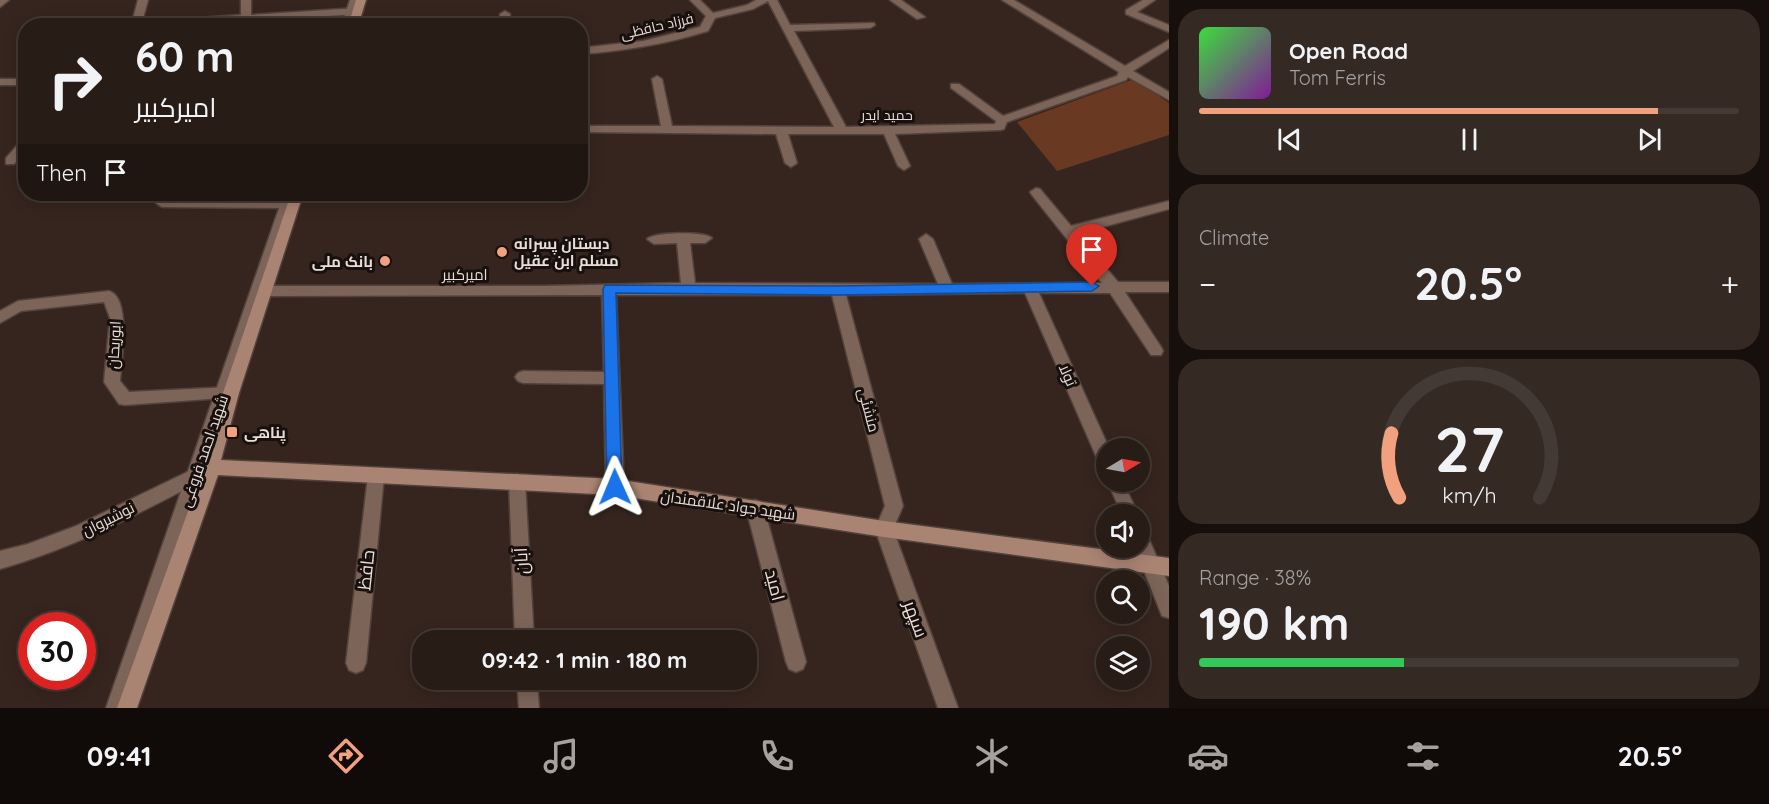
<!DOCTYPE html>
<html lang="en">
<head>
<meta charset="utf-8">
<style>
	:root { --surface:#281c16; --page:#342923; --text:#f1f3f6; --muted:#a5a1a1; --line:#443a35; --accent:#f1a17d }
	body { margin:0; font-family:Quicksand,Cairo,sans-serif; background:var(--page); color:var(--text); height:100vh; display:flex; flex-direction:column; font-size:22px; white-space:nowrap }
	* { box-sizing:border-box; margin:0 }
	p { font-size:20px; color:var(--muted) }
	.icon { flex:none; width:33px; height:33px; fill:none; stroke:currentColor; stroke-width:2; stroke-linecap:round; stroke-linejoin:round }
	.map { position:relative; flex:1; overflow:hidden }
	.details { display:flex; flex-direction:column; gap:9px; padding:9px; background:#160f0c; width:600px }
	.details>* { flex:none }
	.top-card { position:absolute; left:18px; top:18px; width:570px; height:183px; border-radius:24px; box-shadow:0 3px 15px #0003,0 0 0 2px var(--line); background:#281c16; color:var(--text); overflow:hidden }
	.needle { width:39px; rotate:80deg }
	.buttons { position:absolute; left:1096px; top:438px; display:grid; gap:12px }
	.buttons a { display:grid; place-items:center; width:54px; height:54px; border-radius:50%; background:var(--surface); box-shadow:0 3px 15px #0003,0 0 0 2px var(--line); font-size:30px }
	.speed { position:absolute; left:18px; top:612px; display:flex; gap:12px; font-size:30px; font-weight:700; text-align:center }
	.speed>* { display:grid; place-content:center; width:78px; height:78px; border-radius:50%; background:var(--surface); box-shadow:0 3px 15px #0003,0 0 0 2px var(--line); line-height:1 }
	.speed .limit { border:9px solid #d22; background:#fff; color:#111 }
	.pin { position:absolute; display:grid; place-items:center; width:51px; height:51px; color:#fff; margin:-62px -26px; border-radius:50% 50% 50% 0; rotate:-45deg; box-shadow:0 0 6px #0007 }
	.pin .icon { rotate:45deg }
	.me { position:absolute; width:66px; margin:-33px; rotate:359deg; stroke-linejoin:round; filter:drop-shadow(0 0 4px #0008) }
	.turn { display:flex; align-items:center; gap:21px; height:126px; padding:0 18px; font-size:27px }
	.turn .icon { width:78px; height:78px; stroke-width:2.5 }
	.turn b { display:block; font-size:42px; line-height:51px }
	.then { display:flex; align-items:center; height:57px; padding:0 18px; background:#0003; gap:12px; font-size:22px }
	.big { font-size:45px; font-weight:800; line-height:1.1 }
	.details .tile { flex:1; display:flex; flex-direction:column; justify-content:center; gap:9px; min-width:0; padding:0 21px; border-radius:24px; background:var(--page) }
	.details .dial { align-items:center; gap:0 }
	.dial svg { height:156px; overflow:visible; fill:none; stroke:var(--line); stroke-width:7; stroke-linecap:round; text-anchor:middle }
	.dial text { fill:var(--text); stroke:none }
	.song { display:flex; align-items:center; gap:18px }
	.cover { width:72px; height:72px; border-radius:9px; background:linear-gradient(135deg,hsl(120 70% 55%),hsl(290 70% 35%)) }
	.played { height:6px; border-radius:3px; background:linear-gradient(90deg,var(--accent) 85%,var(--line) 85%) }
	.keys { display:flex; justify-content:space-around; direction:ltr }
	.heat { display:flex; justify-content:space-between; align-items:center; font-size:33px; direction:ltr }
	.charge { height:9px; border-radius:4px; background:linear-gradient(90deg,#34c759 38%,var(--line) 0) }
	.trip { position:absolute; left:412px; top:630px; width:345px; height:60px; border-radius:24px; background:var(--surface); box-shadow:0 3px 15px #0003,0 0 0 2px var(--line); font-weight:800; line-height:60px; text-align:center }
	.tabs { display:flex; height:96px; justify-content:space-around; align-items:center; background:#100b09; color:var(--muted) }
	.tabs .icon { width:42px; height:42px }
	.tabs .current { color:var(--accent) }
	.tabs b { font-size:27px; color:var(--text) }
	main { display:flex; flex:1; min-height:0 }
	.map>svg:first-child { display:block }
	.green { fill:#6a3921 }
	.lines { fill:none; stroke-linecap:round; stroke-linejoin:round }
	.lane-casing { stroke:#53423c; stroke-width:3 }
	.street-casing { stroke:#53423c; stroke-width:3 }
	.secondary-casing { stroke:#53423c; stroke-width:3 }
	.lane { fill:#7c6459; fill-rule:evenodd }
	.street { fill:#7c6459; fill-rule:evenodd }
	.secondary { fill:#aa8473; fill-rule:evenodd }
	.route { fill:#1a73e8; stroke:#114b97; stroke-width:1.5 }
	.poi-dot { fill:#f1a17d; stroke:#18100d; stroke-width:2 }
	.labels { text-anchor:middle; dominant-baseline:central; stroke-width:6; stroke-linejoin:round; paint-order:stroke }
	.far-street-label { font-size:14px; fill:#e9ddd8; stroke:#18100d }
	.poi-label { font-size:15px; font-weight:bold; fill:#e9ddd8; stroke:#18100d; text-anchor:start }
	.street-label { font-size:15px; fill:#e9ddd8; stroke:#18100d }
	.near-street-label { font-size:18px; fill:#e9ddd8; stroke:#18100d }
</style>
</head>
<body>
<main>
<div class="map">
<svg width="1169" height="708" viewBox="0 0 1169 708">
	<rect width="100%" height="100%" fill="#36251e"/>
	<path class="green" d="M1134,79L1169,103V135L1057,171L1017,122Z"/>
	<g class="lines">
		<g class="lane-casing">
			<path id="lane" d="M350,0H360L351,26H341Z
				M284,194H296L126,708H106Z"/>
		</g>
		<g class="street-casing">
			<path id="street" d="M0,0H9L0,7Z
				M138,0H148L142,22L241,15V0H251V15L358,8L363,11L358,14L175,26H131Z
				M690,0H700L713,13L747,5L756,0H777L790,25L874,23L875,25L870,28L794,31L846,127L995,124L996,121L951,88V84H959L1003,116L1117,76L1119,72L1002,0H1014L1125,66L1169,40V48L1133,71L1169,92V100L1128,77L1126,80L1007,122L1004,129L1000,130L895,134L910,166L904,170L898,166L884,134H788L797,163L791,167L785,163L776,134L580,132V126H661L652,79L657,76L662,79L672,126L834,127L768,1L753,9L715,18L708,31C666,44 624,51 580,54V48L643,41L700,27L706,16Z
				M890,0H901L925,17L917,19Z
				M1143,0H1155L1137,12L1169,25V32L1126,14V10Z
				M505,11L510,14V26H500V14Z
				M0,79H26V85H0Z
				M22,140H26V151L14,164H6V158Z
				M1036,188L1040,189L1071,226L1169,201V209L1077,234L1118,282H1169V292H1125L1161,347L1163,351L1161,355H1151L1110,293H1039L1109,448L1107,470L1101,468L1099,463L1025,293L846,295L903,506L893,529L958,708H938L875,529L885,506L832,295H616L624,487L621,492L615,495L609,492L606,487L604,384L523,383L518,381L515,377L518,373L523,371L604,372L602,295L265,296L258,291L265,286H543L681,283L677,243L654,244L647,239C654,232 705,231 712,238L705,243H690L695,283L938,284L919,239L926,234L933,239L952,284L1102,283L1032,195L1030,192Z
				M160,194H172L170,199L294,200L300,204L294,208L162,207L156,203Z
				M109,291C132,298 121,362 120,381L129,392L231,387L237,389L239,393L237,397L125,405L119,404L104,382L110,318L104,302L21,311L0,323V311L18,301Z
				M212,460L218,462L220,467L218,472C147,509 78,547 0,569V551L28,544L76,526Z
				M376,469L382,471L384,476L366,663L363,670L356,673L349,670L346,663L368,476L370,471Z
				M517,474L523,476L525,481L534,640H515L509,481L511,476Z
				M1107,481L1123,482L1138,514H1122Z
				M755,500L761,502L764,508L806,662L803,669L796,672L789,669L786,662L746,508L749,502Z
				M1140,530L1146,532L1169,586V618L1162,616L1135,548H1140Z
				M517,680H537L539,708H519Z"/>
		</g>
		<g class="secondary-casing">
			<path id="secondary" d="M356,0H366L358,26H348Z
				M291,194H303L239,393L221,460L615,479L884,521L1169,558V576L884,537L615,495L218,475L137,708H117L204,467L205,453L223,393Z"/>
		</g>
		<use href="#lane" class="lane"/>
		<use href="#street" class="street"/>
		<use href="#secondary" class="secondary"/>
	</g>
	<path class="route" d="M1092,282L1099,286L1092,291L838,295L616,293L622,487L620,492L615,494L609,492L607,487L603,289L605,285L838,286Z"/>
	<g class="poi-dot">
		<circle cx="502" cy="252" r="6"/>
		<circle cx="385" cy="261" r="6"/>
		<rect x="226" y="426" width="12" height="12" rx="3"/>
	</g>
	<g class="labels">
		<g class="far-street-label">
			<text transform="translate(657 26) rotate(-13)">فرزاد حافظی</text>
			<text x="887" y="115">حمید ایدر</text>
		</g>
		<g class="poi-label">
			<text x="514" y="243">دبستان پسرانه<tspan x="514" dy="17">مسلم ابن عقیل</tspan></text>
			<text x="373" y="261" text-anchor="end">بانک ملی</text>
			<text x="244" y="432">پناهی</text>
		</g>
		<g class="street-label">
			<text x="465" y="274">امیرکبیر</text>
			<text transform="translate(114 345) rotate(-87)">ابوریحان</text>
			<text transform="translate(1068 375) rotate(66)">تولا</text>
			<text transform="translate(869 410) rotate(75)">منشئی</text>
			<text transform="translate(204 451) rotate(-71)">شهید احمد فروغی</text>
			<text transform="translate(728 505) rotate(8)">شهید جواد علاقمندان</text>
			<text transform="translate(108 519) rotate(-27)">نوشیروان</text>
		</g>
		<g class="near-street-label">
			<text transform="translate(521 561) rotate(-93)">آبان</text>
			<text transform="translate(366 570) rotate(-84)">حافظ</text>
			<text transform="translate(775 585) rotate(75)">امید</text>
			<text transform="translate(916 619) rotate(70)">سپهر</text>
		</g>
	</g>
</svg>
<div class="buttons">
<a><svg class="needle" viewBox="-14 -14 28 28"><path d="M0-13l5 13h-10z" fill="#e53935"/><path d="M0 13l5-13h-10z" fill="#a5a1a1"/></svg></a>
<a><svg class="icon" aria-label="sound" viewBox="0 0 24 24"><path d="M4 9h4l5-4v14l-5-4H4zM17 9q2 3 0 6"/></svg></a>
<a><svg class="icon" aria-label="search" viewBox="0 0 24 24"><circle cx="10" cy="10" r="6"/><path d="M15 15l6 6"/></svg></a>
<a><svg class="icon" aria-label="layers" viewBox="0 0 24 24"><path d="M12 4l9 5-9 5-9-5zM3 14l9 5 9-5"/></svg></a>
</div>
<div class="speed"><div class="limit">30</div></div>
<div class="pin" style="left:1092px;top:286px;background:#d93025"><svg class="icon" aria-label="arrive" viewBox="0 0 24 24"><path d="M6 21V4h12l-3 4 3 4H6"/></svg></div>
<svg class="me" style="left:615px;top:487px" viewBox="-20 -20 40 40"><path d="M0-17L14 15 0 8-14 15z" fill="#1a73e8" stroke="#fff" stroke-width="4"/></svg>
<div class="trip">09:42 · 1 min · 180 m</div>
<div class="top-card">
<div class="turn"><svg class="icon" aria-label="right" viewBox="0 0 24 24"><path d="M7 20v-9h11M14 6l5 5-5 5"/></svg><div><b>60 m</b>امیرکبیر</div></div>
<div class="then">Then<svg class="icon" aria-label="arrive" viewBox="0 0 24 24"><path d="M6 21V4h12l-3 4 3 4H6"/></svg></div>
</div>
</div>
<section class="details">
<div class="tile">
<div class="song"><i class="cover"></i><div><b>Open Road</b><p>Tom Ferris</p></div></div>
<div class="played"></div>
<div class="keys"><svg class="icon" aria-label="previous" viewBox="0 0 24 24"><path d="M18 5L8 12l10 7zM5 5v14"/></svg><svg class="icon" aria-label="pause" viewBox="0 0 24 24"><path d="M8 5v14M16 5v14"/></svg><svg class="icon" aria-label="next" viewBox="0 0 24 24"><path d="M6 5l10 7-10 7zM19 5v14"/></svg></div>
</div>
<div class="tile"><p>Climate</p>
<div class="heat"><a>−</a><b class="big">20.5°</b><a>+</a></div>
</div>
<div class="tile dial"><svg viewBox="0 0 100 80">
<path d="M14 69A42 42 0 1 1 86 69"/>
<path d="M14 69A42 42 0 0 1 10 36" stroke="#f1a17d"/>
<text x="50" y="56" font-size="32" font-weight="700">27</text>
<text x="50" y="72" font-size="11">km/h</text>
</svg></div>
<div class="tile"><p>Range · 38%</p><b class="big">190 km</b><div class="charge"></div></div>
</section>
</main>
<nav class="tabs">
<b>09:41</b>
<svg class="icon current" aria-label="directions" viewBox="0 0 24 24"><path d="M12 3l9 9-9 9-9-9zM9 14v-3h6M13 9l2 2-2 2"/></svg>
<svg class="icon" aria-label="music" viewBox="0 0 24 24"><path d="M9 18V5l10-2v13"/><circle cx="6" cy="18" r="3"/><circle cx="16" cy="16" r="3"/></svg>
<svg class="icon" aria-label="phone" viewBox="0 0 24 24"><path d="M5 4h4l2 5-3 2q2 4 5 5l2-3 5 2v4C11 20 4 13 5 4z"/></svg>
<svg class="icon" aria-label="climate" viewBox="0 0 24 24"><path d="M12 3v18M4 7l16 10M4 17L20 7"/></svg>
<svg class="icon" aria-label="car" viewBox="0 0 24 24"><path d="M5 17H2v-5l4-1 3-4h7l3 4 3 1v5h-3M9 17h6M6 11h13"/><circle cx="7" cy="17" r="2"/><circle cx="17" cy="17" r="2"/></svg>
<svg class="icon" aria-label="filters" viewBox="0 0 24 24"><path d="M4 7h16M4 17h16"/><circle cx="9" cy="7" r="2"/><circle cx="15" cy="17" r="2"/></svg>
<b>20.5°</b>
</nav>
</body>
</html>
